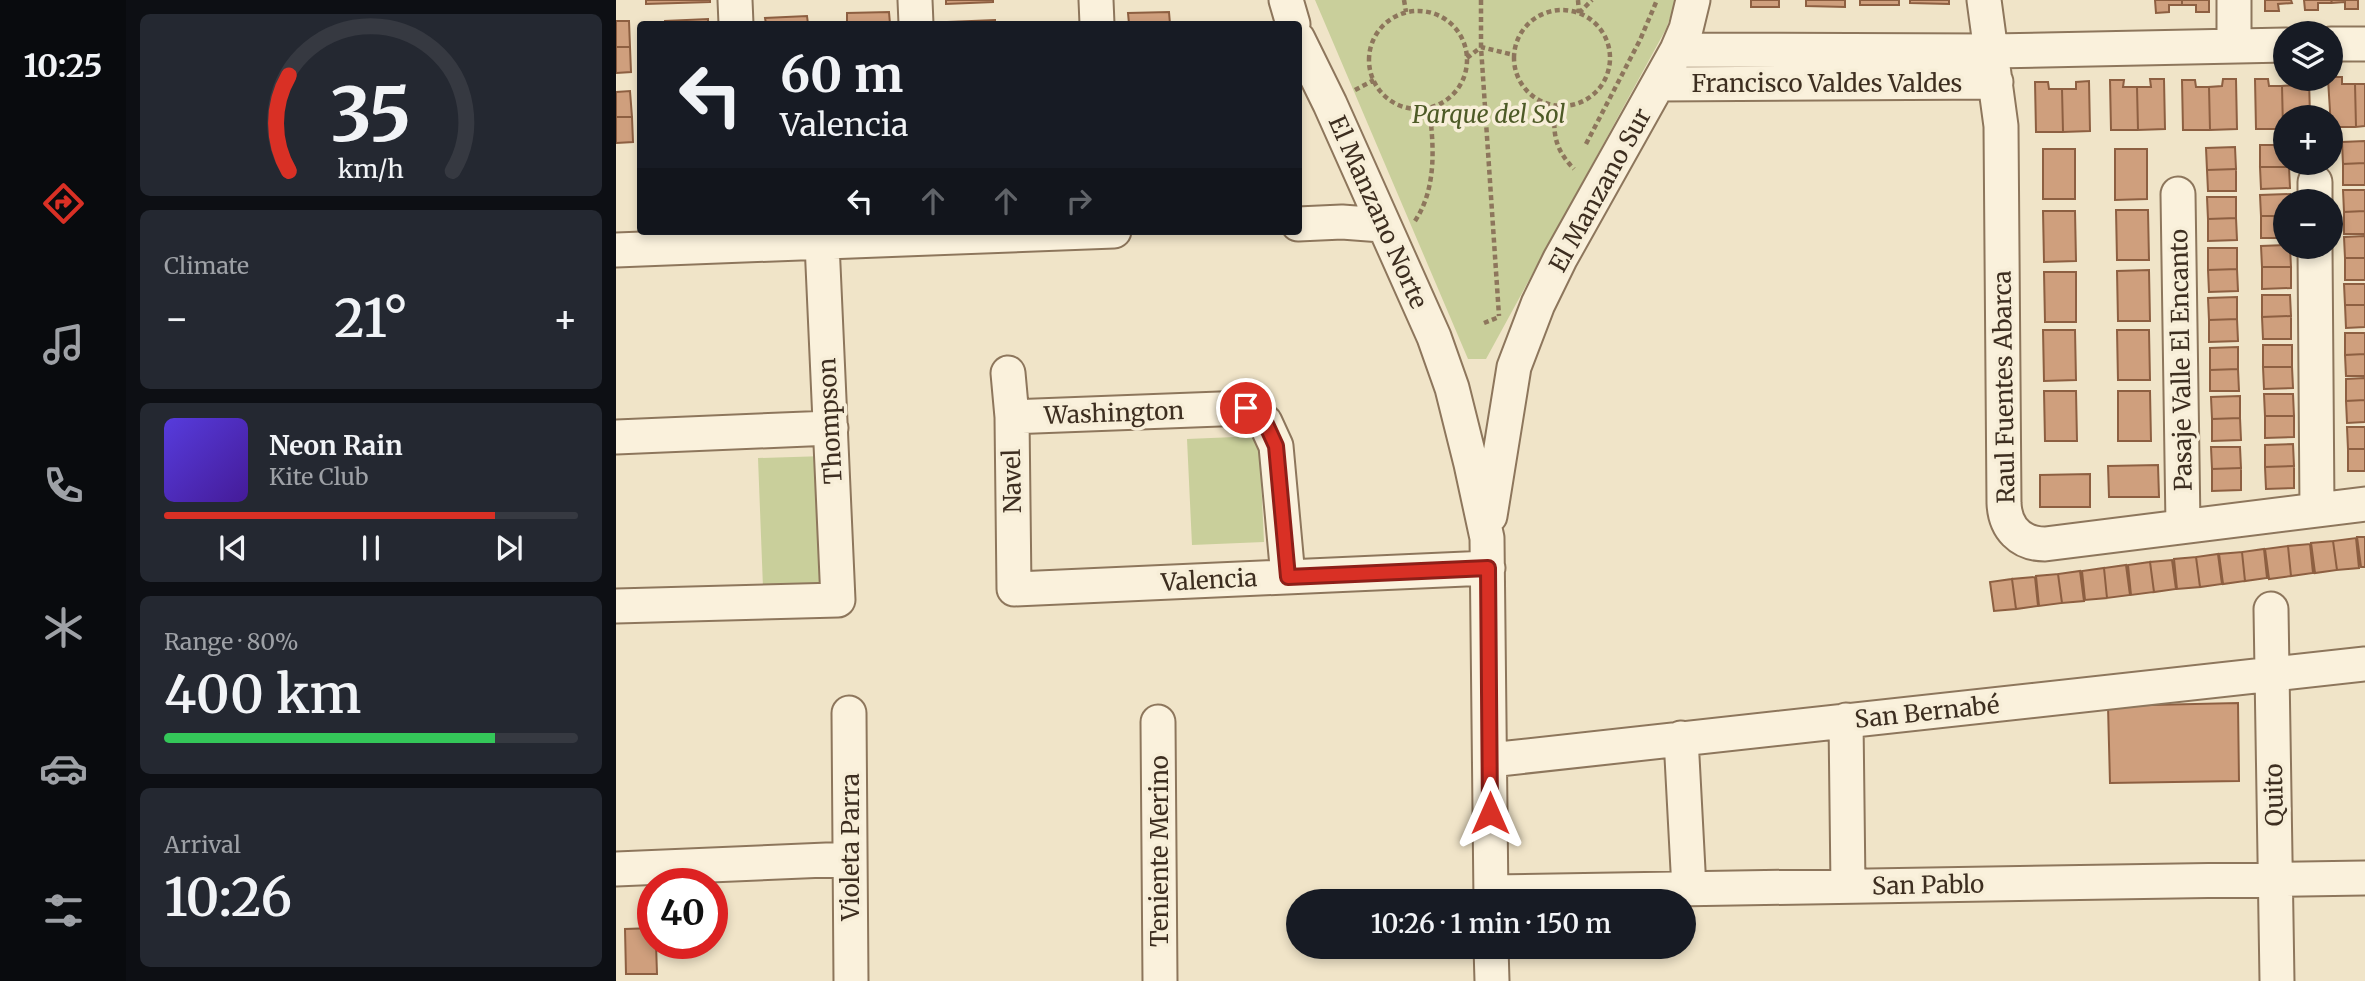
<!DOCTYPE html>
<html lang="en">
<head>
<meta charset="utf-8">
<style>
	:root { --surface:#171b24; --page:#242831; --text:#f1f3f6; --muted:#9ea1a6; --line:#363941; --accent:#d93025 }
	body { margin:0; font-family:Merriweather,serif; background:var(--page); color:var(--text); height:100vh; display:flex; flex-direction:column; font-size:26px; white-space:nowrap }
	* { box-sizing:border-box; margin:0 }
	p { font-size:23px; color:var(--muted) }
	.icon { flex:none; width:38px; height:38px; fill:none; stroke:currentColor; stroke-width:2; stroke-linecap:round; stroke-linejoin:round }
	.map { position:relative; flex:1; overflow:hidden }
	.details { display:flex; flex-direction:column; gap:14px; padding:14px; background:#0d0f14; width:490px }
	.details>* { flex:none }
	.hud { position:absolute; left:21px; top:21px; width:665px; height:214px; border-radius:7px; box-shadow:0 4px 10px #0003; background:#171b24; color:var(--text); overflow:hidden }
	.tools { position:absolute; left:1657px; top:21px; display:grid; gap:14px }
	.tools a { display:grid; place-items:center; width:70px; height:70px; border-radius:50%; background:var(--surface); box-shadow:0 4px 10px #0003; font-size:35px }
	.speed { position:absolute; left:21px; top:868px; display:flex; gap:14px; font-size:35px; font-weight:700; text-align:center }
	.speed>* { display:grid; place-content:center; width:91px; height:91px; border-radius:50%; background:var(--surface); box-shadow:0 4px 10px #0003; line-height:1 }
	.speed .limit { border:10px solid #d22; background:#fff; color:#111 }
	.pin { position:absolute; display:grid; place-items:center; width:60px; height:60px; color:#fff; margin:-30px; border:4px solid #fff; border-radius:50%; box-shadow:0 2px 7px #0007 }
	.me { position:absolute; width:77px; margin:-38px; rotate:0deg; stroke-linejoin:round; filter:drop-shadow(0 0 5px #0008) }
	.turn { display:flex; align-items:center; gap:24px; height:147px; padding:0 28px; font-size:32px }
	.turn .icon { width:91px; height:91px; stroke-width:2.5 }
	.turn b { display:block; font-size:49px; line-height:60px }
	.lanes { display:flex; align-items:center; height:66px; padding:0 28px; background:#0003; justify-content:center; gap:35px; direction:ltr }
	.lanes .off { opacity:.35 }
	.big { font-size:52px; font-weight:600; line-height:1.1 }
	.details .card { flex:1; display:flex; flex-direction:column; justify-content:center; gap:10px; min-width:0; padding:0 24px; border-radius:10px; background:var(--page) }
	.details .dial { align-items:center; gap:0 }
	.dial svg { height:182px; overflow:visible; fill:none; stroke:var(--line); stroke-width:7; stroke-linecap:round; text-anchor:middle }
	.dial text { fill:var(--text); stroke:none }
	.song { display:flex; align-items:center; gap:21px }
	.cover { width:84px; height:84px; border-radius:10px; background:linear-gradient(135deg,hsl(250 70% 55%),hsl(260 70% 35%)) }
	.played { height:7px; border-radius:4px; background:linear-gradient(90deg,var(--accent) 80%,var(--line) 80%) }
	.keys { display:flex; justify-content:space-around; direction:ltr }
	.heat { display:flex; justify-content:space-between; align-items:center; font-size:38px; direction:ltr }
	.charge { height:10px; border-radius:5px; background:linear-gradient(90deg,#34c759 80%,var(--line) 0) }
	.trip { position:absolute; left:670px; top:889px; width:410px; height:70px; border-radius:35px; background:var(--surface); box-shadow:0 4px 10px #0003; font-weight:600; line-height:70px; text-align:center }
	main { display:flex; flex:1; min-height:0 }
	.dock { display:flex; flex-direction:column; width:126px; justify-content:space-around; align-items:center; background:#090b0e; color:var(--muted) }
	.dock .icon { width:49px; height:49px }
	.dock .active { color:var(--accent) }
	.dock b { font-size:32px; color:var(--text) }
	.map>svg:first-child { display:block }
	.green { fill:#c9cf9b }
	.building { fill:#cf9f7d; stroke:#8d5f41; stroke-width:2 }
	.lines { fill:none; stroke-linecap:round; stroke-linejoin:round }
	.minor-casing { stroke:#8d765c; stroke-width:37 }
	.path { stroke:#8d765c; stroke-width:4.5; stroke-dasharray:5 3.5; stroke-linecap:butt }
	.minor { stroke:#faf1dc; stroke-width:33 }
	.route-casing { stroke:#8d1f18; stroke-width:18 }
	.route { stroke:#d93025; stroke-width:12 }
	.labels { text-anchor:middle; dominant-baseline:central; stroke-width:7; stroke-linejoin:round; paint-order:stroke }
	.street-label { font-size:24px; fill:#3d2e20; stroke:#f7eed8 }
	.park-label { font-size:24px; font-style:italic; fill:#4d5a26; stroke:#f7eed8 }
</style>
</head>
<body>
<main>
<nav class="dock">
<b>10:25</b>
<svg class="icon active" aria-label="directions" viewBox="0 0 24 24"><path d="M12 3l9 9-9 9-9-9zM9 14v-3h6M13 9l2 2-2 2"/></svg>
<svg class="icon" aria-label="music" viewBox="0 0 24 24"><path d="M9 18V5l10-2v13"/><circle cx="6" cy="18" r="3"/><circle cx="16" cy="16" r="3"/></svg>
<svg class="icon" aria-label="phone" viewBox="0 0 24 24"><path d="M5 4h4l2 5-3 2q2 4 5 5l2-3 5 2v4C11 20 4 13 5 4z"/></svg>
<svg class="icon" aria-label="climate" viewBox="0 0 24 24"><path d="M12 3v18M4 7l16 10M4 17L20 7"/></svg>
<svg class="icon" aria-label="car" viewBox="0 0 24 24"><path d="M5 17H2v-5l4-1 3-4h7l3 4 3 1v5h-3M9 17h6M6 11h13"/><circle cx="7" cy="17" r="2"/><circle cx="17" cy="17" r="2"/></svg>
<svg class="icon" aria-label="filters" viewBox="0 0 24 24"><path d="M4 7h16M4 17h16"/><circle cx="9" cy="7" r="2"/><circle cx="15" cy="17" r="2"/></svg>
</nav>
<section class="details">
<div class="card dial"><svg viewBox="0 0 100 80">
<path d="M14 69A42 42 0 1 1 86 69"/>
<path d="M14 69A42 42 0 0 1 14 27" stroke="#d93025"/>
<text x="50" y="56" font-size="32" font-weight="700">35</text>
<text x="50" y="72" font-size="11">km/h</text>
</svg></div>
<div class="card"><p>Climate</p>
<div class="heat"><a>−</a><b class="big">21°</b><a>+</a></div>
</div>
<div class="card">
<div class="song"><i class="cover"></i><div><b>Neon Rain</b><p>Kite Club</p></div></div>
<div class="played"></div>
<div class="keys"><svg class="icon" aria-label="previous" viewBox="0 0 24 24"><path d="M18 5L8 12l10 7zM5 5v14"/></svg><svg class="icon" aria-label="pause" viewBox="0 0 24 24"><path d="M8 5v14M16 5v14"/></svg><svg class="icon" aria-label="next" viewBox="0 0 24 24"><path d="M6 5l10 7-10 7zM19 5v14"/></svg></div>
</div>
<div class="card"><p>Range · 80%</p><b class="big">400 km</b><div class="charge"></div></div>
<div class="card"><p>Arrival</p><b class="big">10:26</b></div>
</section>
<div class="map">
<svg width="1749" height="981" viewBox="0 0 1749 981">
	<rect width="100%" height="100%" fill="#f0e4c8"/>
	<path class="green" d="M699,0H1060L1050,29L870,359H852Z
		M643,436L648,542L576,545L571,439Z
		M209,456L214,586L147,588L142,458Z"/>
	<path class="building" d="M30,0H94V2L30,4Z
		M330,0H377V2L330,4Z
		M1135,0H1163V7H1135Z
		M1190,0H1229V7L1190,6Z
		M1244,0H1283V5H1244Z
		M1294,0H1333V4L1294,3Z
		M1539,0H1566V5H1553V12L1540,13Z
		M1566,0H1593V12H1580V5H1566Z
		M1649,0H1675L1676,3L1662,4L1663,11H1649Z
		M1688,0H1715L1716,3H1702V10H1689Z
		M1715,0H1742V9H1729V2L1716,3Z
		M273,12L274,24H231V13Z
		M553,12L554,24H513L512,13Z
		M191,16L192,24H150L149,18Z
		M92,19V24H49V21Z
		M379,20V24H332V22Z
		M0,21H13L14,47H0Z
		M0,47H14L15,72L0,73Z
		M1715,77H1726V84H1739L1740,127H1715L1712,79Z
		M1534,79H1548L1549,129L1522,130L1521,87H1535Z
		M1607,79H1620L1621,129L1594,130L1593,87L1606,86Z
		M1639,79H1652L1653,86H1666L1667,129H1640Z
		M1679,79H1693L1694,117H1670V129H1667L1666,86L1679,85Z
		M1494,80H1508L1507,87H1521L1522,130H1495Z
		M1566,80H1579L1580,87H1593L1594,130H1567Z
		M1473,81L1474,131L1447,132L1446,89H1460V82Z
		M1419,82H1432L1433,89H1446L1447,132H1420Z
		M1739,84H1749V126L1740,127Z
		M14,91L16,117H0V92Z
		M0,117H16L17,142L0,143Z
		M1749,141V163L1727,164L1726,142Z
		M1644,145H1670V163H1673V167H1644Z
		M1619,147L1620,169L1591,170L1590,148Z
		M1427,149H1459V199H1427Z
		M1499,149H1531V199L1499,200Z
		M1749,163V185H1727V164Z
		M1644,167H1673L1674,188L1645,189Z
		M1620,169V191H1592L1591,170Z
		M1727,190H1749V211L1728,212Z
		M1674,194V201H1670V216H1645L1644,195Z
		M1591,197H1620V218L1592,219Z
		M1500,210H1532L1533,260H1501Z
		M1427,211H1459L1460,261L1428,262Z
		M1749,211V234H1728V212Z
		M1645,216H1670V238H1645Z
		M1620,218L1621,240L1592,241V219Z
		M1749,236V258H1729L1728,237Z
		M1670,245L1674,247L1675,267H1646L1645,246Z
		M1592,248H1621V269L1592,270Z
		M1729,258H1749V280H1729Z
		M1646,267H1675V288L1646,289Z
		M1621,269L1622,291L1593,292L1592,270Z
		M1533,270L1534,321H1502L1501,271Z
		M1428,272H1460V322H1429Z
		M1728,284H1749V305H1729Z
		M1646,295H1674L1675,316L1646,317Z
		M1621,297V319L1593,320L1592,298Z
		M1729,305H1749V327L1730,328Z
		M1675,316V339H1647L1646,317Z
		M1621,319L1622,341L1593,342V320Z
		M1427,330H1459L1460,380L1428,381Z
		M1501,330H1533L1534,380H1502Z
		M1729,333H1749V354L1729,355Z
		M1647,345H1676V367H1647Z
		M1622,347V369L1594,370V348Z
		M1749,354V376H1730L1729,355Z
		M1647,367H1676L1677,388L1648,389Z
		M1622,369L1623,391H1594V370Z
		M1749,378V400L1730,401V379Z
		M1428,391H1460L1461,441H1429Z
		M1502,391H1534L1535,441H1502Z
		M1648,394H1677L1678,416H1649Z
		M1624,396V418L1596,419L1595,397Z
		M1749,400V422L1731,423L1730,401Z
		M1649,416H1678V437L1649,438Z
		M1624,418L1625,440L1596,441V419Z
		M1731,427H1749V449H1732Z
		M1677,444L1678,466L1649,467V445Z
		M1595,447H1624L1625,468L1596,469Z
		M1732,449H1749V471H1732Z
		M1542,465L1543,497H1493L1492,466Z
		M1678,466V488L1650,489L1649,467Z
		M1625,468V490L1596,491V469Z
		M1474,474V507H1424V475Z
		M1741,537H1749V567H1745Z
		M1740,538L1743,568L1721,570L1717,541Z
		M1717,541L1721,570L1699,573L1695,543Z
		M1694,544L1697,573L1675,576L1672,546Z
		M1672,546L1675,576L1653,579L1649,549Z
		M1648,549L1651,578L1629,581L1626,552Z
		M1626,552L1629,581L1607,584L1603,554Z
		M1602,554L1606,584L1584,587L1580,557Z
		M1580,557L1584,587L1561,589L1558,559Z
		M1556,560L1560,589L1538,592L1534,562Z
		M1534,562L1538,592L1515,595L1512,565Z
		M1510,565L1514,595L1491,598L1488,568Z
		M1488,568L1491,598L1469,600L1466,571Z
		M1464,571L1468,601L1446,603L1442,574Z
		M1442,574L1446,603L1423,606L1420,576Z
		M1419,577L1422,606L1400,609L1396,579Z
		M1396,579L1400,609L1378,611L1374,582Z
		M1622,703L1623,781L1494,783L1492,706Z
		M37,928V943H40L41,974H10L9,929Z"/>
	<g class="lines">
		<g class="minor-casing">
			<path id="minor" d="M119,0L120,24
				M299,0L300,24
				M480,0L481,24
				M670,0L677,24
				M1368,0L1385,126L1388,503C1389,528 1404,544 1429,544L1749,504
				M1618,0V46
				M682,39L714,104L818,337L836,388L855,464L871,538L875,901
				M1715,44H1749
				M1061,50L1376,51L1670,45
				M1043,84L1380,82
				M1699,182V201
				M1562,194L1567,525
				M682,224L726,222L766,225
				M1699,247L1701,509
				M0,250L498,231
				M392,373L396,417L398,589L872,568
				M396,417L630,408L649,422L660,446L672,577
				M0,437L215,428
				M874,516L898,367L922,304L944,259L1061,50L1070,29L1077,0
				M0,606L222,600L206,243
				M1655,609L1661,981
				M233,713L235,981
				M1230,720L1232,886
				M542,722L544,981
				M1065,738L1073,889
				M874,760L1749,664
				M0,869L234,859
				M875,892L1749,878
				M875,947L876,981"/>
		</g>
		<path class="path" d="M788,0L790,12
			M865,0V47L883,316
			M962,0L963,13
			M898 58a48 48 0 1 1 96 0a48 48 0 1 1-96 0Z
			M753 60a49 49 0 1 1 98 0a49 49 0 1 1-98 0Z
			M963,13L976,0
			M851,58L865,47L898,55
			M739,90L758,80
			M939,106C937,134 938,148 958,169
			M970,144L1024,40L1041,0
			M799,221C821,188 818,145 813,107
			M868,323L883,317"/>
		<use href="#minor" class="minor"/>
	</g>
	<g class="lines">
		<g class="route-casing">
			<path id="route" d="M630,408L649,422L660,446L672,577L872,568L874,813"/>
		</g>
		<use href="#route" class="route"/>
	</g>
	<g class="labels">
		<g class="street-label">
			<text x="1211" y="83">Francisco Valdes Valdes</text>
			<text transform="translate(984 190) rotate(-61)">El Manzano Sur</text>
			<text transform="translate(762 212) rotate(66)">El Manzano Norte</text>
			<text transform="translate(1565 360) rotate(-91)">Pasaje Valle El Encanto</text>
			<text transform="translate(1388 387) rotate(-91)">Raul Fuentes Abarca</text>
			<text transform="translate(498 413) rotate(-2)">Washington</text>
			<text transform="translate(214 421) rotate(-93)">Thompson</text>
			<text transform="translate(396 481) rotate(-91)">Navel</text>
			<text transform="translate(593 580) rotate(-3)">Valencia</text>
			<text transform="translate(1311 712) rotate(-6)">San Bernabé</text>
			<text transform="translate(1658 795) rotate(-91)">Quito</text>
			<text transform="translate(234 847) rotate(-90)">Violeta Parra</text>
			<text transform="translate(543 851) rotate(-90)">Teniente Merino</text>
			<text transform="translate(1312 885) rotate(-1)">San Pablo</text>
		</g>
		<g class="park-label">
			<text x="873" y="114">Parque del Sol</text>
		</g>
	</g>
</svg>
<div class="tools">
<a><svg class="icon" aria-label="layers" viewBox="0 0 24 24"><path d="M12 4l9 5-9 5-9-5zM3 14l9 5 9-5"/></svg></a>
<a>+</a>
<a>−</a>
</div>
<div class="speed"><div class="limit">40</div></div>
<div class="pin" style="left:630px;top:408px;background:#d93025"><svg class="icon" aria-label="arrive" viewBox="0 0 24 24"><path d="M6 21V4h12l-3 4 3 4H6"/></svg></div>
<svg class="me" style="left:874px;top:813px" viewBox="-20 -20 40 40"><path d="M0-17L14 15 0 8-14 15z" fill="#d93025" stroke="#fff" stroke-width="4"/></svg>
<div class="trip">10:26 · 1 min · 150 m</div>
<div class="hud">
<div class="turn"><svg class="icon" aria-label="left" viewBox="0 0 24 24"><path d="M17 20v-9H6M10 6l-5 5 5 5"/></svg><div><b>60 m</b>Valencia</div></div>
<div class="lanes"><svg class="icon" aria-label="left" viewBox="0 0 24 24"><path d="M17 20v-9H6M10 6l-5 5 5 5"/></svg><svg class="icon off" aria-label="ahead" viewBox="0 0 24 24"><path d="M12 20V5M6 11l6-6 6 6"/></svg><svg class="icon off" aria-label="ahead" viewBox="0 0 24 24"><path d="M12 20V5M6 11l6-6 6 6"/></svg><svg class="icon off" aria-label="right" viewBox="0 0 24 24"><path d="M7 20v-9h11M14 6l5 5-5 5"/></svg></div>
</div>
</div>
</main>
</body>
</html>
